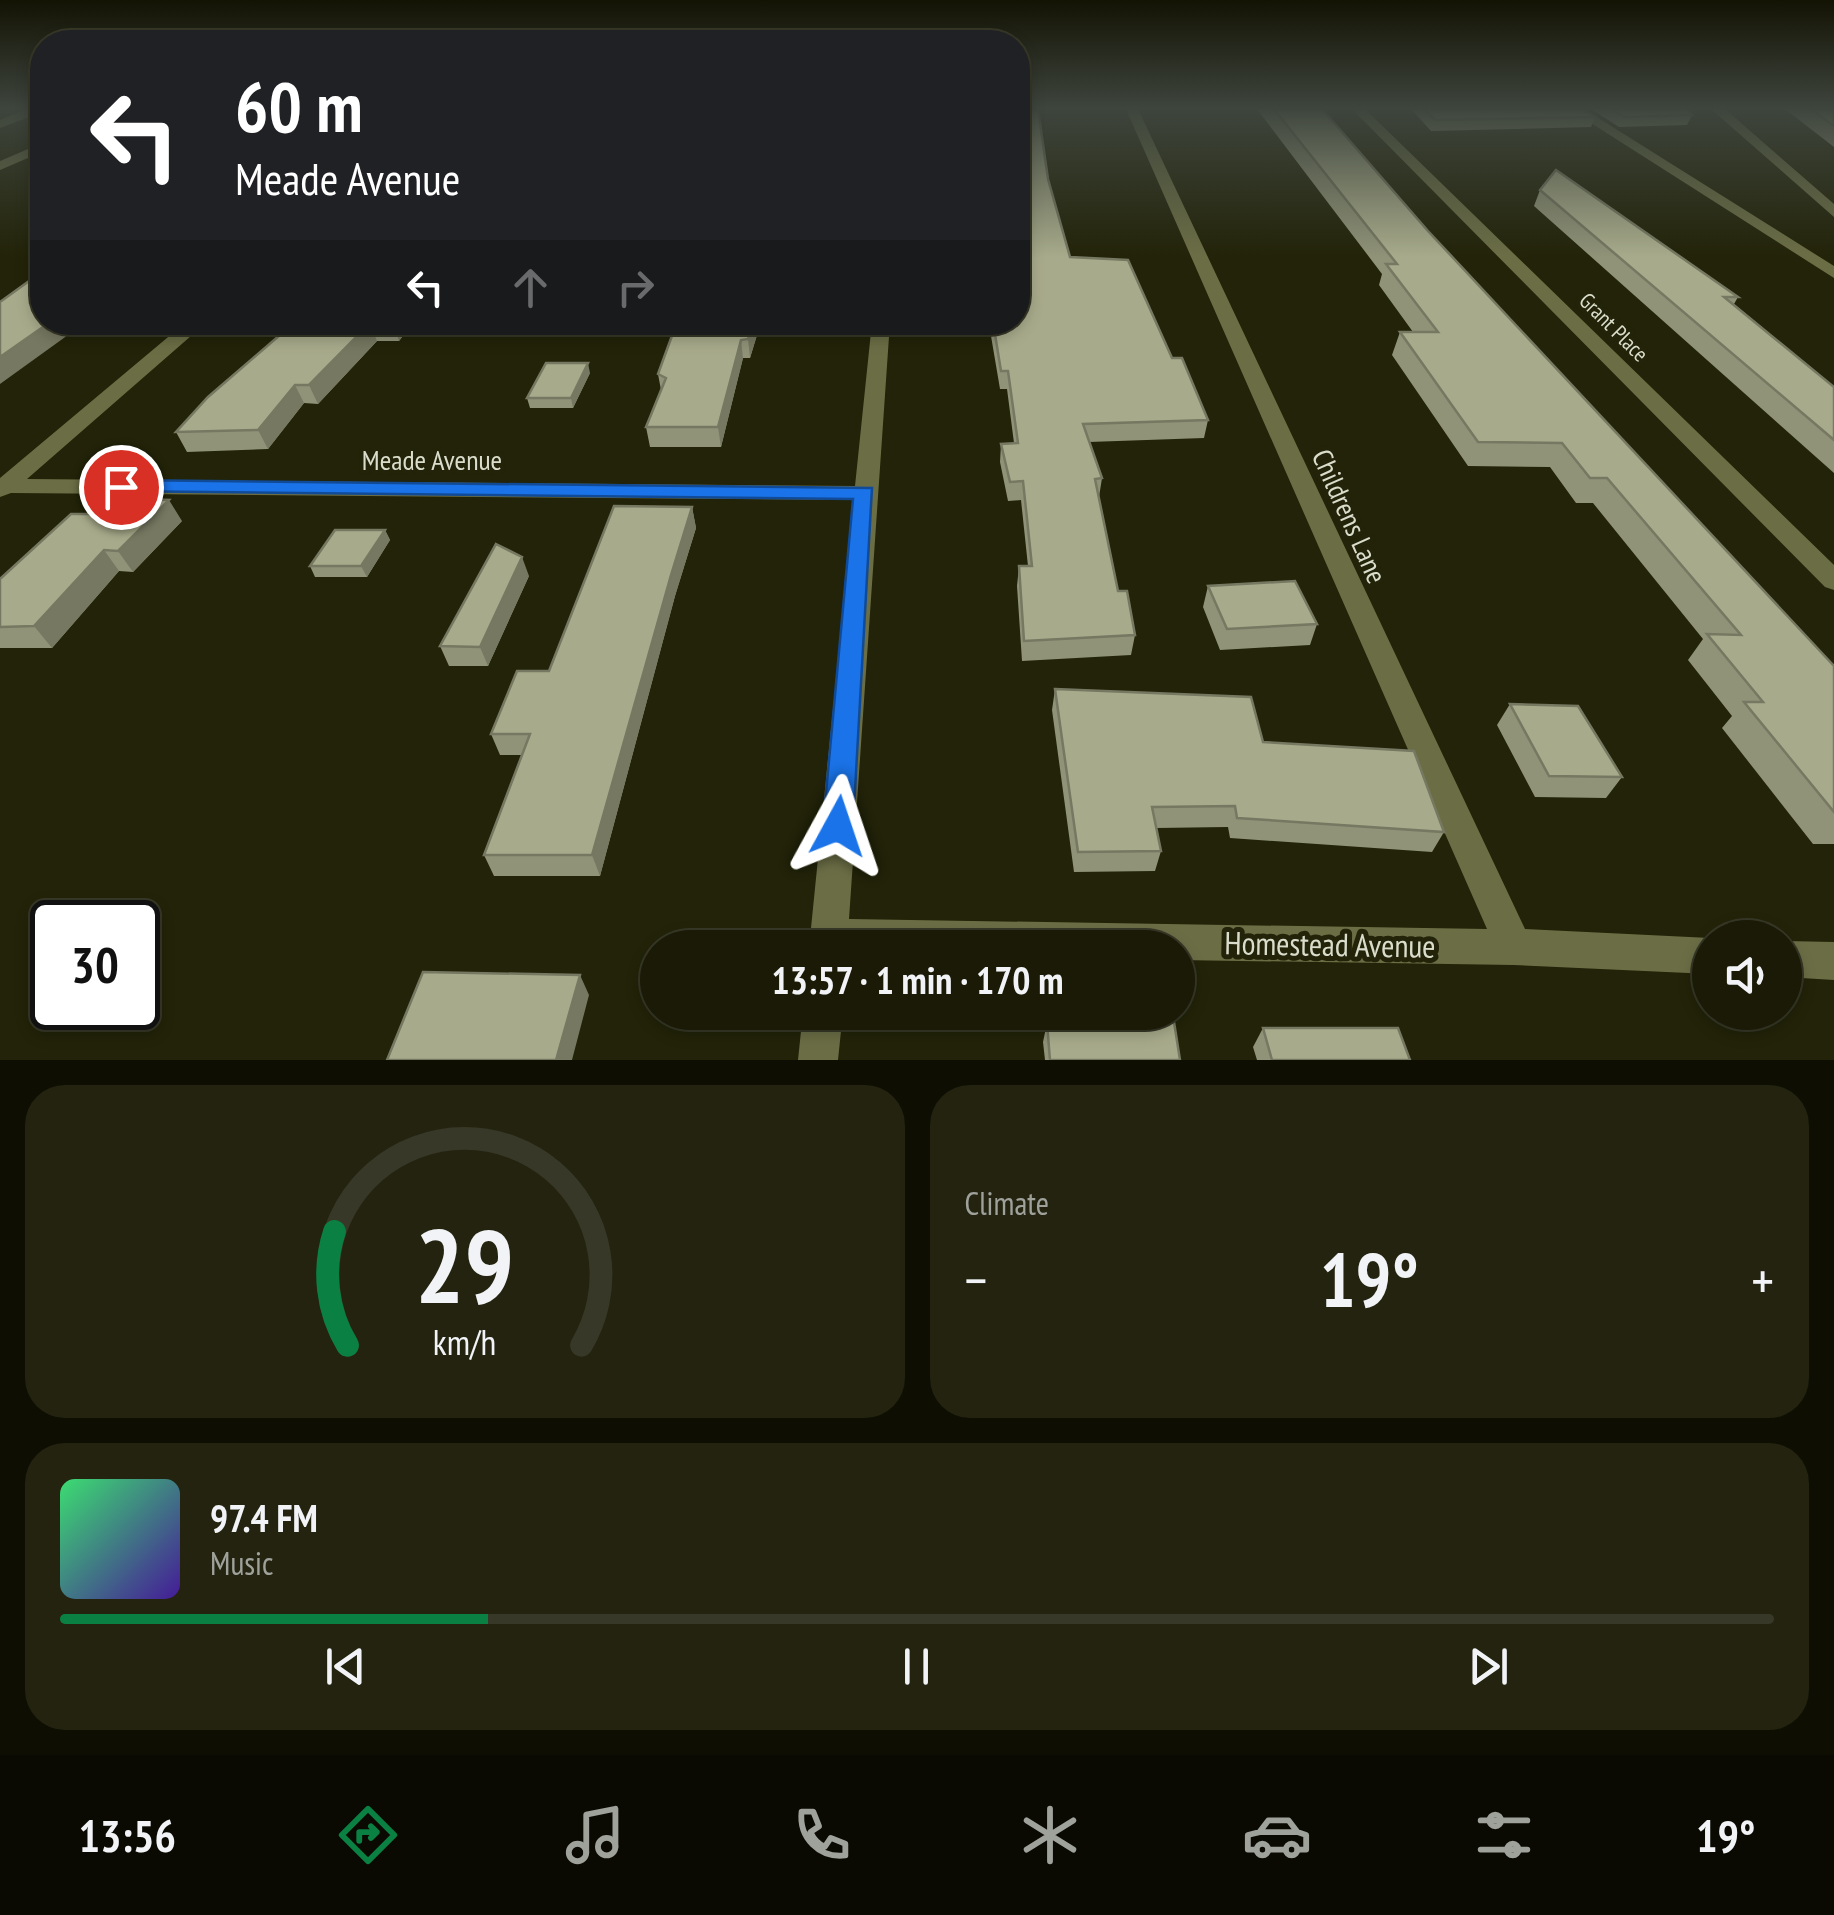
<!DOCTYPE html>
<html lang="en">
<head>
<meta charset="utf-8">
<style>
	:root { --surface:#1a1a06; --page:#232310; --text:#f1f3f6; --muted:#9fa19b; --line:#383828; --accent:#0b8043 }
	body { margin:0; font-family:"PT Sans Narrow",sans-serif; background:var(--page); color:var(--text); height:100vh; display:flex; flex-direction:column; font-size:38px; white-space:nowrap }
	* { box-sizing:border-box; margin:0 }
	p { font-size:32px; color:var(--muted) }
	.icon { flex:none; width:55px; height:55px; fill:none; stroke:currentColor; stroke-width:2; stroke-linecap:round; stroke-linejoin:round }
	.map { position:relative; height:1060px; overflow:hidden }
	.details { display:flex; flex-direction:column; gap:25px; padding:25px; background:#0e0e03; flex:1 }
	.details>* { flex:none }
	.top-card { position:absolute; left:30px; top:30px; width:1000px; height:305px; border-radius:40px; box-shadow:0 5px 15px #0003,0 0 0 2px var(--line); background:#202124; color:#fff; overflow:hidden }
	.controls { position:absolute; left:1692px; top:920px; display:grid; gap:20px }
	.controls a { display:grid; place-items:center; width:110px; height:110px; border-radius:50%; background:var(--surface); box-shadow:0 5px 15px #0003,0 0 0 2px var(--line); font-size:50px }
	.speed { position:absolute; left:30px; top:900px; display:flex; gap:20px; font-size:50px; font-weight:700; text-align:center }
	.speed>* { display:grid; place-content:center; width:130px; height:130px; border-radius:50%; background:var(--surface); box-shadow:0 5px 15px #0003,0 0 0 2px var(--line); line-height:1 }
	.speed .limit { border:5px solid #111; border-radius:15px; background:#fff; color:#111 }
	.pin { position:absolute; display:grid; place-items:center; width:85px; height:85px; color:#fff; margin:-42px; border:5px solid #fff; border-radius:50%; box-shadow:0 2px 10px #0007 }
	.me { position:absolute; width:110px; margin:-55px; rotate:5deg; stroke-linejoin:round; filter:drop-shadow(0 0 8px #0008) }
	.turn { display:flex; align-items:center; gap:35px; height:210px; padding:0 40px; font-size:45px }
	.turn .icon { width:130px; height:130px; stroke-width:2.5 }
	.turn b { display:block; font-size:70px; line-height:85px }
	.lanes { display:flex; align-items:center; height:95px; padding:0 40px; background:#0003; justify-content:center; gap:50px; direction:ltr }
	.lanes .off { opacity:.35 }
	.big { font-size:75px; font-weight:800; line-height:1.1 }
	.details .tile { flex:1; display:flex; flex-direction:column; justify-content:center; gap:15px; min-width:0; padding:0 35px; border-radius:40px; background:var(--page) }
	.details .dial { align-items:center; gap:0 }
	.dial svg { height:260px; overflow:visible; fill:none; stroke:var(--line); stroke-width:7; stroke-linecap:round; text-anchor:middle }
	.dial text { fill:var(--text); stroke:none }
	.song { display:flex; align-items:center; gap:30px }
	.cover { width:120px; height:120px; border-radius:15px; background:linear-gradient(135deg,hsl(140 70% 55%),hsl(260 70% 35%)) }
	.played { height:10px; border-radius:5px; background:linear-gradient(90deg,var(--accent) 25%,var(--line) 25%) }
	.keys { display:flex; justify-content:space-around; direction:ltr }
	.heat { display:flex; justify-content:space-between; align-items:center; font-size:55px; direction:ltr }
	.details .tiles { flex:1; display:grid; gap:25px; grid-template-columns:1fr 1fr }
	.tile:last-child { grid-column:span 2 }
	.trip { position:absolute; left:640px; top:930px; width:555px; height:100px; border-radius:50px; background:var(--surface); box-shadow:0 5px 15px #0003,0 0 0 2px var(--line); font-weight:800; line-height:100px; text-align:center }
	.dock { display:flex; height:160px; justify-content:space-around; align-items:center; background:#0a0a02; color:var(--muted) }
	.dock .icon { width:70px; height:70px }
	.dock .current { color:var(--accent) }
	.dock b { font-size:45px; color:var(--text) }
	.map>svg:first-child { display:block }
	.lines { fill:none; stroke-linecap:round; stroke-linejoin:round }
	.minor { fill:#6b6e45; fill-rule:evenodd }
	.wall { fill:#909378 }
	.shaded-wall { fill:#767861 }
	.building { fill:#a8ab8b; stroke:#767861; stroke-width:2.5 }
	.route { fill:#1a73e8; stroke:#114b97; stroke-width:2.5 }
	.labels { text-anchor:middle; dominant-baseline:central; stroke-width:10; stroke-linejoin:round; paint-order:stroke }
	.far-street-label { font-size:22px; fill:#dbddcc; stroke:#222308 }
	.street-label { font-size:28px; fill:#dbddcc; stroke:#222308 }
	.near-street-label { font-size:32px; fill:#dbddcc; stroke:#222308 }
</style>
</head>
<body>
<div class="map">
<svg width="1834" height="1060" viewBox="0 0 1834 1060">
	<rect width="100%" height="100%" fill="#222308"/>
	<g class="lines">
		<path class="minor" d="M27,109L42,112L0,128V120Z
			M1126,109H1138L1525,929L1710,938V974L1514,965L1178,960V948H809L854,500L11,493L0,497V478L186,322H207L27,479L855,486L872,322H890L849,919L1487,929Z
			M1352,109H1365L1834,565V590L1825,587Z
			M1569,109H1584L1834,266V278Z
			M1711,109H1725L1834,204V217Z
			M42,143V152L0,170V161Z
			M1785,941L1834,942V980L1785,977Z
			M803,1012H843L838,1060H798Z"/>
	</g>
	<path class="wall" d="M1257,109H1322L1428,231L1834,666V844H1813L1722,728L1732,716L1688,660L1703,639L1593,503H1576L1550,467L1468,466L1392,355L1400,332H1413L1379,285L1382,274Z
		M1411,109H1582L1595,117L1591,127L1431,131Z
		M1591,109H1686L1692,115L1687,125L1619,127Z
		M1785,109H1834V147Z
		M1048,179L1070,257L1172,358L1208,420L1204,438L1089,442L1102,478L1099,497L1118,591L1135,635L1131,655L1022,661L1017,586L1019,566H1028L1021,500L1008,501L1000,462L1001,444L1014,443L1007,389H1000L991,336L992,322H1018Z
		M1540,190L1738,297L1734,304L1834,387V473L1534,206Z
		M295,322H414L399,341H377L318,404L304,403L268,449L187,452L176,432Z
		M761,322L750,358H743L721,447H650L646,427L661,390L658,374Z
		M590,373L573,408H530L527,398Z
		M692,507L696,528L675,596L600,876H494L484,855L522,755H500L491,734L549,671Z
		M182,521L133,572L119,571L52,648H0V579Z
		M385,530L390,540L367,577H315L310,566Z
		M529,576L488,666H449L440,646Z
		M1208,586L1317,624L1310,645L1220,650L1203,607Z
		M1055,689L1263,742L1444,832L1432,852L1230,838L1228,827L1156,828L1161,851L1155,871L1074,872L1052,710Z
		M1510,704L1622,777L1606,798L1535,797L1497,725Z
		M1047,1023L1180,1060H1045L1043,1042Z
		M1263,1028L1410,1060H1257L1253,1047Z"/>
	<path class="shaded-wall" d="M50,322H86L0,384V357Z
		M393,322H414L399,341Z
		M753,322H761L750,358L748,339Z
		M370,323L377,341L318,404L309,385Z
		M741,340L743,358L721,447L718,427Z
		M588,363L590,373L573,408L571,398Z
		M295,385L304,403L268,449L258,430Z
		M169,500L182,521L133,572L118,551Z
		M692,507L696,528L675,596L600,876L592,855L671,575Z
		M385,530L390,540L367,577L361,566Z
		M104,550L119,571L52,648L34,626Z
		M522,557L529,576L488,666L480,647Z
		M580,975L589,995L572,1060H556Z"/>
	<path class="building" d="M1018,109H1038L1048,179L1070,257L1128,260L1172,358H1182L1208,420L1083,424L1102,478L1095,479L1118,591H1127L1135,635L1024,641L1019,566H1032L1023,481L1010,482L1001,444L1018,443L1008,371H1001L993,322H1018Z
		M1274,109H1322L1428,231L1834,666V812L1744,702H1763L1707,634L1741,635L1607,478H1590L1562,443L1478,442L1400,332H1438L1386,264H1397Z
		M1424,109H1582L1595,117L1435,120Z
		M1612,109H1686L1692,115L1624,117Z
		M1811,109H1834V126Z
		M1556,170L1738,297H1724L1834,387V440L1540,190Z
		M36,276H42V322H50L0,357V302Z
		M295,322H393L370,323L309,385H295L258,430L176,432L208,397Z
		M677,322H753L748,339L741,340L718,427H646L666,378L658,374Z
		M546,363H588L571,398H527Z
		M109,498L169,500L118,551L104,550L34,626L0,627V579L71,514H92Z
		M614,506L692,507L671,575L592,855H484L530,734H491L517,671H549Z
		M335,530H385L361,566H310Z
		M496,544L522,557L480,647L440,646Z
		M1295,581L1317,624L1227,629L1208,586Z
		M1055,689L1251,697L1263,742L1414,751L1444,832L1237,818L1235,806L1152,807L1161,851L1078,852Z
		M1510,704L1578,706L1622,777L1549,776Z
		M423,972L580,975L556,1060H387Z
		M1174,1022L1180,1060H1050L1047,1023Z
		M1263,1028H1398L1410,1060H1272Z"/>
	<linearGradient id="sky" x2="0" y2="1"><stop stop-color="#131304"/><stop offset="0.42" stop-color="#3e453d"/><stop offset="1" stop-color="#3e453d" stop-opacity="0"/></linearGradient>
	<rect width="1834" height="258" fill="url(#sky)"/>
	<path class="route" d="M121,480L872,488L853,826L849,835L838,839L827,835L823,826L853,499L113,491L110,487Z"/>
	<g class="labels">
		<g class="far-street-label">
			<text transform="translate(1614 327) rotate(45)">Grant Place</text>
		</g>
		<g class="street-label">
			<text x="432" y="459">Meade Avenue</text>
			<text transform="translate(1350 516) rotate(66)">Childrens Lane</text>
		</g>
		<g class="near-street-label">
			<text transform="translate(1330 944) rotate(1)">Homestead Avenue</text>
		</g>
	</g>
</svg>
<div class="controls">
<a><svg class="icon" aria-label="sound" viewBox="0 0 24 24"><path d="M4 9h4l5-4v14l-5-4H4zM17 9q2 3 0 6"/></svg></a>
</div>
<div class="speed"><div class="limit">30</div></div>
<div class="pin" style="left:121px;top:487px;background:#d93025"><svg class="icon" aria-label="arrive" viewBox="0 0 24 24"><path d="M6 21V4h12l-3 4 3 4H6"/></svg></div>
<svg class="me" style="left:838px;top:826px" viewBox="-20 -20 40 40"><path d="M0-17L14 15 0 8-14 15z" fill="#1a73e8" stroke="#fff" stroke-width="4"/></svg>
<div class="trip">13:57 · 1 min · 170 m</div>
<div class="top-card">
<div class="turn"><svg class="icon" aria-label="left" viewBox="0 0 24 24"><path d="M17 20v-9H6M10 6l-5 5 5 5"/></svg><div><b>60 m</b>Meade Avenue</div></div>
<div class="lanes"><svg class="icon" aria-label="left" viewBox="0 0 24 24"><path d="M17 20v-9H6M10 6l-5 5 5 5"/></svg><svg class="icon off" aria-label="ahead" viewBox="0 0 24 24"><path d="M12 20V5M6 11l6-6 6 6"/></svg><svg class="icon off" aria-label="right" viewBox="0 0 24 24"><path d="M7 20v-9h11M14 6l5 5-5 5"/></svg></div>
</div>
</div>
<section class="details">
<div class="tiles">
<div class="tile dial"><svg viewBox="0 0 100 80">
<path d="M14 69A42 42 0 1 1 86 69"/>
<path d="M14 69A42 42 0 0 1 10 34" stroke="#0b8043"/>
<text x="50" y="56" font-size="32" font-weight="700">29</text>
<text x="50" y="72" font-size="11">km/h</text>
</svg></div>
<div class="tile"><p>Climate</p>
<div class="heat"><a>−</a><b class="big">19°</b><a>+</a></div>
</div>
<div class="tile">
<div class="song"><i class="cover"></i><div><b>97.4 FM</b><p>Music</p></div></div>
<div class="played"></div>
<div class="keys"><svg class="icon" aria-label="previous" viewBox="0 0 24 24"><path d="M18 5L8 12l10 7zM5 5v14"/></svg><svg class="icon" aria-label="pause" viewBox="0 0 24 24"><path d="M8 5v14M16 5v14"/></svg><svg class="icon" aria-label="next" viewBox="0 0 24 24"><path d="M6 5l10 7-10 7zM19 5v14"/></svg></div>
</div>
</div>
</section>
<nav class="dock">
<b>13:56</b>
<svg class="icon current" aria-label="directions" viewBox="0 0 24 24"><path d="M12 3l9 9-9 9-9-9zM9 14v-3h6M13 9l2 2-2 2"/></svg>
<svg class="icon" aria-label="music" viewBox="0 0 24 24"><path d="M9 18V5l10-2v13"/><circle cx="6" cy="18" r="3"/><circle cx="16" cy="16" r="3"/></svg>
<svg class="icon" aria-label="phone" viewBox="0 0 24 24"><path d="M5 4h4l2 5-3 2q2 4 5 5l2-3 5 2v4C11 20 4 13 5 4z"/></svg>
<svg class="icon" aria-label="climate" viewBox="0 0 24 24"><path d="M12 3v18M4 7l16 10M4 17L20 7"/></svg>
<svg class="icon" aria-label="car" viewBox="0 0 24 24"><path d="M5 17H2v-5l4-1 3-4h7l3 4 3 1v5h-3M9 17h6M6 11h13"/><circle cx="7" cy="17" r="2"/><circle cx="17" cy="17" r="2"/></svg>
<svg class="icon" aria-label="filters" viewBox="0 0 24 24"><path d="M4 7h16M4 17h16"/><circle cx="9" cy="7" r="2"/><circle cx="15" cy="17" r="2"/></svg>
<b>19°</b>
</nav>
</body>
</html>
